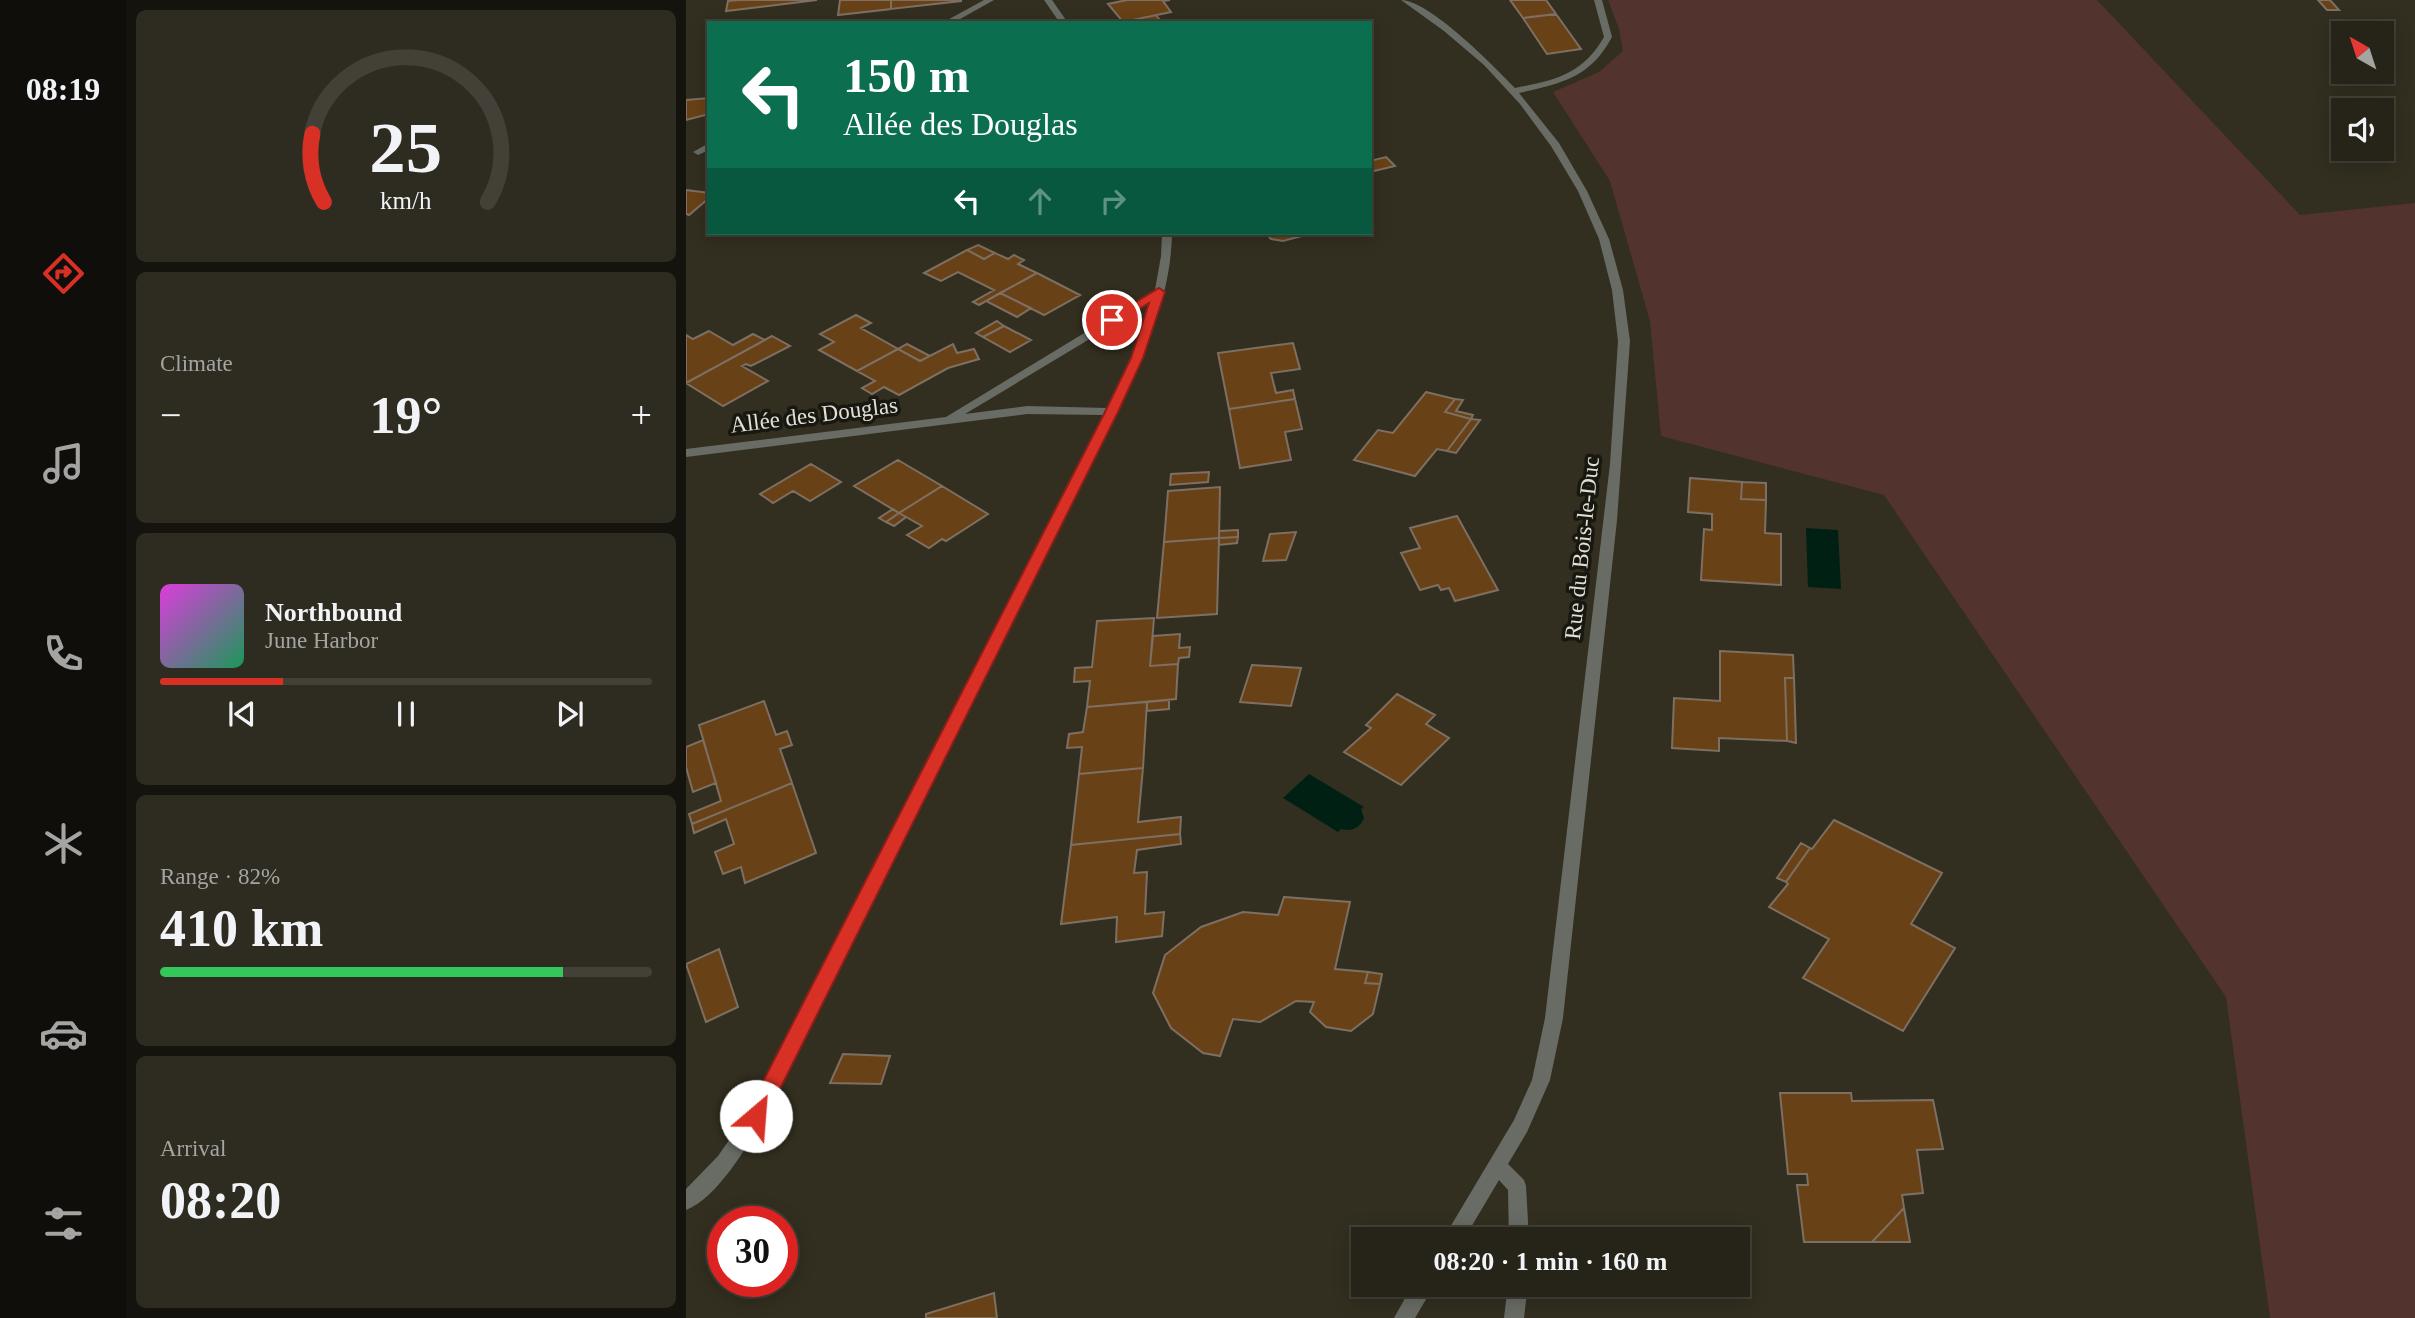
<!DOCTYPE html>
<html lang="en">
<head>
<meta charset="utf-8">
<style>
	:root { --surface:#262318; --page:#2e2b21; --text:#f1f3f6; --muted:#a4a4a2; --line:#424037; --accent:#d93025 }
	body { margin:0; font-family:"Times New Roman",serif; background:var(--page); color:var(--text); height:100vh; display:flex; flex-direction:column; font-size:26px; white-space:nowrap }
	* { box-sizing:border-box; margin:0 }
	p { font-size:23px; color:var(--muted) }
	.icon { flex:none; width:38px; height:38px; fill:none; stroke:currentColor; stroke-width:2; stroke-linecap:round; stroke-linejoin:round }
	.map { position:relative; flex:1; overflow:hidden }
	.sheet { display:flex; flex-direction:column; gap:10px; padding:10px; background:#15130d; width:560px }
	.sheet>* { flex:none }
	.guide { position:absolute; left:21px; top:21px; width:665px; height:214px; border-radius:0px; box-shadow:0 4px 18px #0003,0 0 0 2px var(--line); background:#0b6e4f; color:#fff; overflow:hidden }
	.needle { width:46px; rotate:321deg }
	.fabs { position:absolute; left:1645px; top:21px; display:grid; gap:14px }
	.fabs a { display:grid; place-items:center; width:63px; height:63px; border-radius:0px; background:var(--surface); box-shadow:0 4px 18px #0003,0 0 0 2px var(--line); font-size:35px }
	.speed { position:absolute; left:21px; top:1206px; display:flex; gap:14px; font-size:35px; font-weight:700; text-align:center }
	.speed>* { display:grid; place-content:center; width:91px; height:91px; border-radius:50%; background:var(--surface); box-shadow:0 4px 18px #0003,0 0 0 2px var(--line); line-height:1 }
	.speed .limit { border:10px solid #d22; background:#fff; color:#111 }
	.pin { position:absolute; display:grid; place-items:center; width:60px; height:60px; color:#fff; margin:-30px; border:4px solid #fff; border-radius:50%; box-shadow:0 2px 7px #0007 }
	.me { position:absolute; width:77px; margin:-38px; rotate:27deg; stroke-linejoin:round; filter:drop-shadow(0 0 5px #0008) }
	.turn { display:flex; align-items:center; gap:24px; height:147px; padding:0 21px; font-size:32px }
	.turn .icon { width:91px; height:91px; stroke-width:2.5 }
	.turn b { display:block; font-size:49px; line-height:60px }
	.lanes { display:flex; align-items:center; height:66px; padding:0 21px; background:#0003; justify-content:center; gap:35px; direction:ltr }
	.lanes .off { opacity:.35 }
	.big { font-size:52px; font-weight:700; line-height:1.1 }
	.sheet .widget { flex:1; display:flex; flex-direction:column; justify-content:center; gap:10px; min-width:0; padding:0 24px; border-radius:10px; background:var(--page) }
	.sheet .dial { align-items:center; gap:0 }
	.dial svg { height:182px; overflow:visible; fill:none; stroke:var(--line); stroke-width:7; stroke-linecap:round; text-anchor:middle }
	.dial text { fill:var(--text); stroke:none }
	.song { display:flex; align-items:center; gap:21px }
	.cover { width:84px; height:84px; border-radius:10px; background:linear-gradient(135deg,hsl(300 70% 55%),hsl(150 70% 35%)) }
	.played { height:7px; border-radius:4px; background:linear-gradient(90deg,var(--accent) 25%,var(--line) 25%) }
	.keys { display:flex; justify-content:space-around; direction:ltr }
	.heat { display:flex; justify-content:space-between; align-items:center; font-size:38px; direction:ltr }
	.charge { height:10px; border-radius:5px; background:linear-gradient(90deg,#34c759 82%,var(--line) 0) }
	.trip { position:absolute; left:665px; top:1227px; width:399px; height:70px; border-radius:0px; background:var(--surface); box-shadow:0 4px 18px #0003,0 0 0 2px var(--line); font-weight:700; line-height:70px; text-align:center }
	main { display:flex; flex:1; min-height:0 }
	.dock { display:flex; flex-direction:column; width:126px; justify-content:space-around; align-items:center; background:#0f0e0a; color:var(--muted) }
	.dock .icon { width:49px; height:49px }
	.dock .on { color:var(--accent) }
	.dock b { font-size:32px; color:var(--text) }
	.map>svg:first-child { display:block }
	.green { fill:#53332d }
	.water { fill:#002013 }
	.building { fill:#694116; stroke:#7d6f62; stroke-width:2 }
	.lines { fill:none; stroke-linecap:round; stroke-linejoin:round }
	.minor { fill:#696c65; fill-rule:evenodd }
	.route { fill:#d93025; stroke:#8d1f18; stroke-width:2 }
	.labels { text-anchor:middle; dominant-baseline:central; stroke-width:7; stroke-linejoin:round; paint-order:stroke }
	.street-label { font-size:23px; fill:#e1dfd6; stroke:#181710 }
</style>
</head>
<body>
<main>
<nav class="dock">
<b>08:19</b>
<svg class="icon on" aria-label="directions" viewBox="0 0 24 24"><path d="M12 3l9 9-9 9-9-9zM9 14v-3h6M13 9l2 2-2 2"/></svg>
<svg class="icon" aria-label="music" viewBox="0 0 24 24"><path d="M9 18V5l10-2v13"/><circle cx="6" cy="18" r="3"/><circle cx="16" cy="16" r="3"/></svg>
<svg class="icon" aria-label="phone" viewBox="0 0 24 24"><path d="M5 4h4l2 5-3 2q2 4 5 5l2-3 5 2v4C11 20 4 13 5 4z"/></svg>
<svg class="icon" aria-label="climate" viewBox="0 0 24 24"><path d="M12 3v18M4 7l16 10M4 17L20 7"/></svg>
<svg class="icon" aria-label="car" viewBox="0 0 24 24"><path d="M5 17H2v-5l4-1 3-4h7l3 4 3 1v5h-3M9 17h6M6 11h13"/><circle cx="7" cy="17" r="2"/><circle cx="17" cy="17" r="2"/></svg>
<svg class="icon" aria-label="filters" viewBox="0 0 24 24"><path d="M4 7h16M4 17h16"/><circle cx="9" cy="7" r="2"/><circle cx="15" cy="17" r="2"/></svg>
</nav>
<section class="sheet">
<div class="widget dial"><svg viewBox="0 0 100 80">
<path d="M14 69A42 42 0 1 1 86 69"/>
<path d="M14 69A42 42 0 0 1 9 39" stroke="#d93025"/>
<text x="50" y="56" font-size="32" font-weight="700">25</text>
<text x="50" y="72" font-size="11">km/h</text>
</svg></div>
<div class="widget"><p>Climate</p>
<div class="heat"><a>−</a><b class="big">19°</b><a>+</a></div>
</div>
<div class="widget">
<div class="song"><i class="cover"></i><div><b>Northbound</b><p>June Harbor</p></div></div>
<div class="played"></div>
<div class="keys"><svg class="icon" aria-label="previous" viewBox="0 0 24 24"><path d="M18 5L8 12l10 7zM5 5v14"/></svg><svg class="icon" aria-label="pause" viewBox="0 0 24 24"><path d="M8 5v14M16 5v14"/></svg><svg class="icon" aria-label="next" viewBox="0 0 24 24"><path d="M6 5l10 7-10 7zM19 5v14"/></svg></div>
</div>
<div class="widget"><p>Range · 82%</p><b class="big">410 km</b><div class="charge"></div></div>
<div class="widget"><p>Arrival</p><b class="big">08:20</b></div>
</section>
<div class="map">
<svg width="1729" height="1318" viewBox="0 0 1729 1318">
	<rect width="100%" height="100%" fill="#322f20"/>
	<path class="green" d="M922,0H1411L1614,215L1729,203V1318H1584L1540,997L1198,495L975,436L964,321L924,181L867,92L913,72L937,51L933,29Z"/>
	<path class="water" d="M1120,528L1152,530L1155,589L1122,587Z
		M623,774L678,807L675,809L678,818C674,828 665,832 655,829L652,832L597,798Z"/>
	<path class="building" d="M53,0H131L40,11L42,1Z
		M154,0H205V9L152,15Z
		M205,0H275V1L205,9Z
		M441,0H484L477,1L485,12L437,22L422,4Z
		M824,0H860L870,14L837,18Z
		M1632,0H1644L1653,10H1641Z
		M870,14L895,49L861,54L837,18Z
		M470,15L476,23L437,22Z
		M23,98V114L0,120V100Z
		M700,157L709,166L684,172V161Z
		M0,190L23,193V198L3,215L0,214Z
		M580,233H627L597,241L585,239Z
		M292,245L309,253L298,259L281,250Z
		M281,250L298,259L309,253L322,259L328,255L338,260L332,264L351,273L293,305L287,302L308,290L272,272L255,281L238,273Z
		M351,273L394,295L358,315L314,293Z
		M314,293L345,308L331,317L300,301Z
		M170,315L185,323L175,328L212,349L171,371L133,350L148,342L134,334Z
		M311,321L318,326L297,337L290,333Z
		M318,326L345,340L324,352L297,337Z
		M23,331L47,345L67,334L79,340L0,383V335L7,339Z
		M86,336L104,346L65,366L60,364L56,366L82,381L37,406L0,383Z
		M607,343L614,369L585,373L590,393L607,390L609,399L543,409L532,353Z
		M221,344L244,356L234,361L212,349Z
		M267,344L271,353L288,349L293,359L262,368L213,395L198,387L186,394L176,388L189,381L171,371L212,349L234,361Z
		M740,392L769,399L759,412L785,419L761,451L751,449L729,476L668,460L692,430L707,433Z
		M609,399L616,429L599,432L605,460L554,468L543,409Z
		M769,399L777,400L770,411L787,415L785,419L759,412Z
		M785,419L794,420L770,453L761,451Z
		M212,460L256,486L213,513L168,486Z
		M125,464L155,482L124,501L107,491L87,503L74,494Z
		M523,472L522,482L484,485L485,474Z
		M1004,478L1056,482L1055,499L1080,500L1079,533L1095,534V585L1015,580L1018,529L1026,530V514L1002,512Z
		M1056,482L1080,483V500L1055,499Z
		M256,486L302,514L260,541L256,539L243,548L221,535L236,526L213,513Z
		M534,487L533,538L478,542L482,491Z
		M207,509L213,513L200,522L193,518Z
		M213,513L220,517L208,526L200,522Z
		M771,516L812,590L769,601L763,588L755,590L752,585L734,590L715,553L734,548L724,528Z
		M552,530V537L533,538V531Z
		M610,532L600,560L577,561L584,534Z
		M552,537L551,543L533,545V538Z
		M533,538L531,614L471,618L478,542Z
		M468,618L464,666L492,664L490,699L401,707L404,681L388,682L389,668L406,667L411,621Z
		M494,634L493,648L504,647L503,657L493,658L492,664L464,666L467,636Z
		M1034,651L1107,655L1108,678H1099L1101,741L1033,738V751L986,748L988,698L1034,701Z
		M566,665L615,668L605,706L554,702Z
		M1099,678H1108L1110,743L1101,741Z
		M711,694L749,715L740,724L763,738L715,785L658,752L685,728L680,725Z
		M483,700V709L461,711V702Z
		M78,701L90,735L101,731L106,745L94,749L106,783L6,824L3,814L35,801L13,725Z
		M461,702L457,768L393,774L396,747L381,748L383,734L397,732L401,707Z
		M17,740L30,783L7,792L0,767V747Z
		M457,768L452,822L495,817L494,834L385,845L393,774Z
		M106,783L130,853L59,883L55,867L37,874L29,852L48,844L40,819L8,833L6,824Z
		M1148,820L1256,873L1225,924L1269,948L1217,1031L1117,978L1143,939L1083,907L1102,884L1100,882L1124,848L1126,849Z
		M494,834L495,844L451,850L448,873L461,872L459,914L478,912L476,936L430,942L431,917L375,924L385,845Z
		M1115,843L1124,848L1100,882L1091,878Z
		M598,897L664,902L649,969L682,972L679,983L694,984L687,1014L665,1031L640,1027L624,1012L628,1002L610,1001L574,1022L547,1019L534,1056L517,1053L485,1028L467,993L479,955L515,927L557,912L592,915Z
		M33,949L52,1007L20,1022L0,964Z
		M682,972L696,974L694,984L679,983Z
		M157,1054L204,1056L195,1084L144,1083Z
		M1094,1093H1165L1166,1101L1247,1100L1257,1149L1231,1150L1237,1193L1216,1195L1218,1208L1186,1242H1118L1111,1185H1122L1121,1174H1102Z
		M1218,1208L1224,1242H1186Z
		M308,1293L311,1318H240V1314Z"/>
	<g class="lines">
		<path class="minor" d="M298,0H308L267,23H256Z
			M358,0H366L382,23H374Z
			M715,0C743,0 808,66 829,88C869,80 896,75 918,37L908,0H916L926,37C904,78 876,83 833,93L873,143L901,191L923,239L937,290L944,341L931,520L877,1018L864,1080L841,1132L822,1164L838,1180L840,1186L843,1239H823L822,1190L813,1180L778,1239H757L828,1120L846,1080L859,1018L924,464L932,341L926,290L913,239L892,191L865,146L834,104L798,65L758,31Z
			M23,143V150L12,155L7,152Z
			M476,233H486C485,298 458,354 431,412L76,1122C58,1150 32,1197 0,1210V1189L32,1156L64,1110L417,415L341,414L0,457V449L260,417L469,290L475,256ZM467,301L449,348L421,408L341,406L279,414Z
			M727,1284H749L729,1318H708Z
			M822,1284H842L838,1318H818Z"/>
	</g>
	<path class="route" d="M473,288L479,292L457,358L432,412L77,1123L70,1126L63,1123L60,1116L63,1109L419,412L445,358L463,303L431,323H422L420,320Z"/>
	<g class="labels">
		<g class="street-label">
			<text transform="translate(128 415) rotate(-7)">Allée des Douglas</text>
			<text transform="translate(896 548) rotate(-84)">Rue du Bois-le-Duc</text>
		</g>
	</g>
</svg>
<div class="fabs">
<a><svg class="needle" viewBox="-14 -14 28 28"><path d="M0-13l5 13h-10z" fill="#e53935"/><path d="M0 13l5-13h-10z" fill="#a4a4a2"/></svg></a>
<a><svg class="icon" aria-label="sound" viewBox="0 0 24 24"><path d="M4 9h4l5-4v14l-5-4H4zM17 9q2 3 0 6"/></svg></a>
</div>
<div class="speed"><div class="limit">30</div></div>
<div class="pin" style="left:426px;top:320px;background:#d93025"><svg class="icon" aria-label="arrive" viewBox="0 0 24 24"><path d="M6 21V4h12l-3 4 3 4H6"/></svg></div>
<svg class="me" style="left:70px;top:1116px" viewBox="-20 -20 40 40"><circle r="19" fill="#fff"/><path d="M0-13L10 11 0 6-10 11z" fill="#d93025"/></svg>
<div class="trip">08:20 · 1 min · 160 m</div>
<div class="guide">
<div class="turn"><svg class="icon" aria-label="left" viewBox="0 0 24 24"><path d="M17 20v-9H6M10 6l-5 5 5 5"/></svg><div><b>150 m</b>Allée des Douglas</div></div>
<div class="lanes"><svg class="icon" aria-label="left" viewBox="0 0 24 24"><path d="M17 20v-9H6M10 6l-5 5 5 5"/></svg><svg class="icon off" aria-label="ahead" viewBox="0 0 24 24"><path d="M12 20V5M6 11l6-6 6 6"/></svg><svg class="icon off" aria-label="right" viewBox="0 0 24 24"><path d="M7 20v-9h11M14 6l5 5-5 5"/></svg></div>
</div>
</div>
</main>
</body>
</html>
